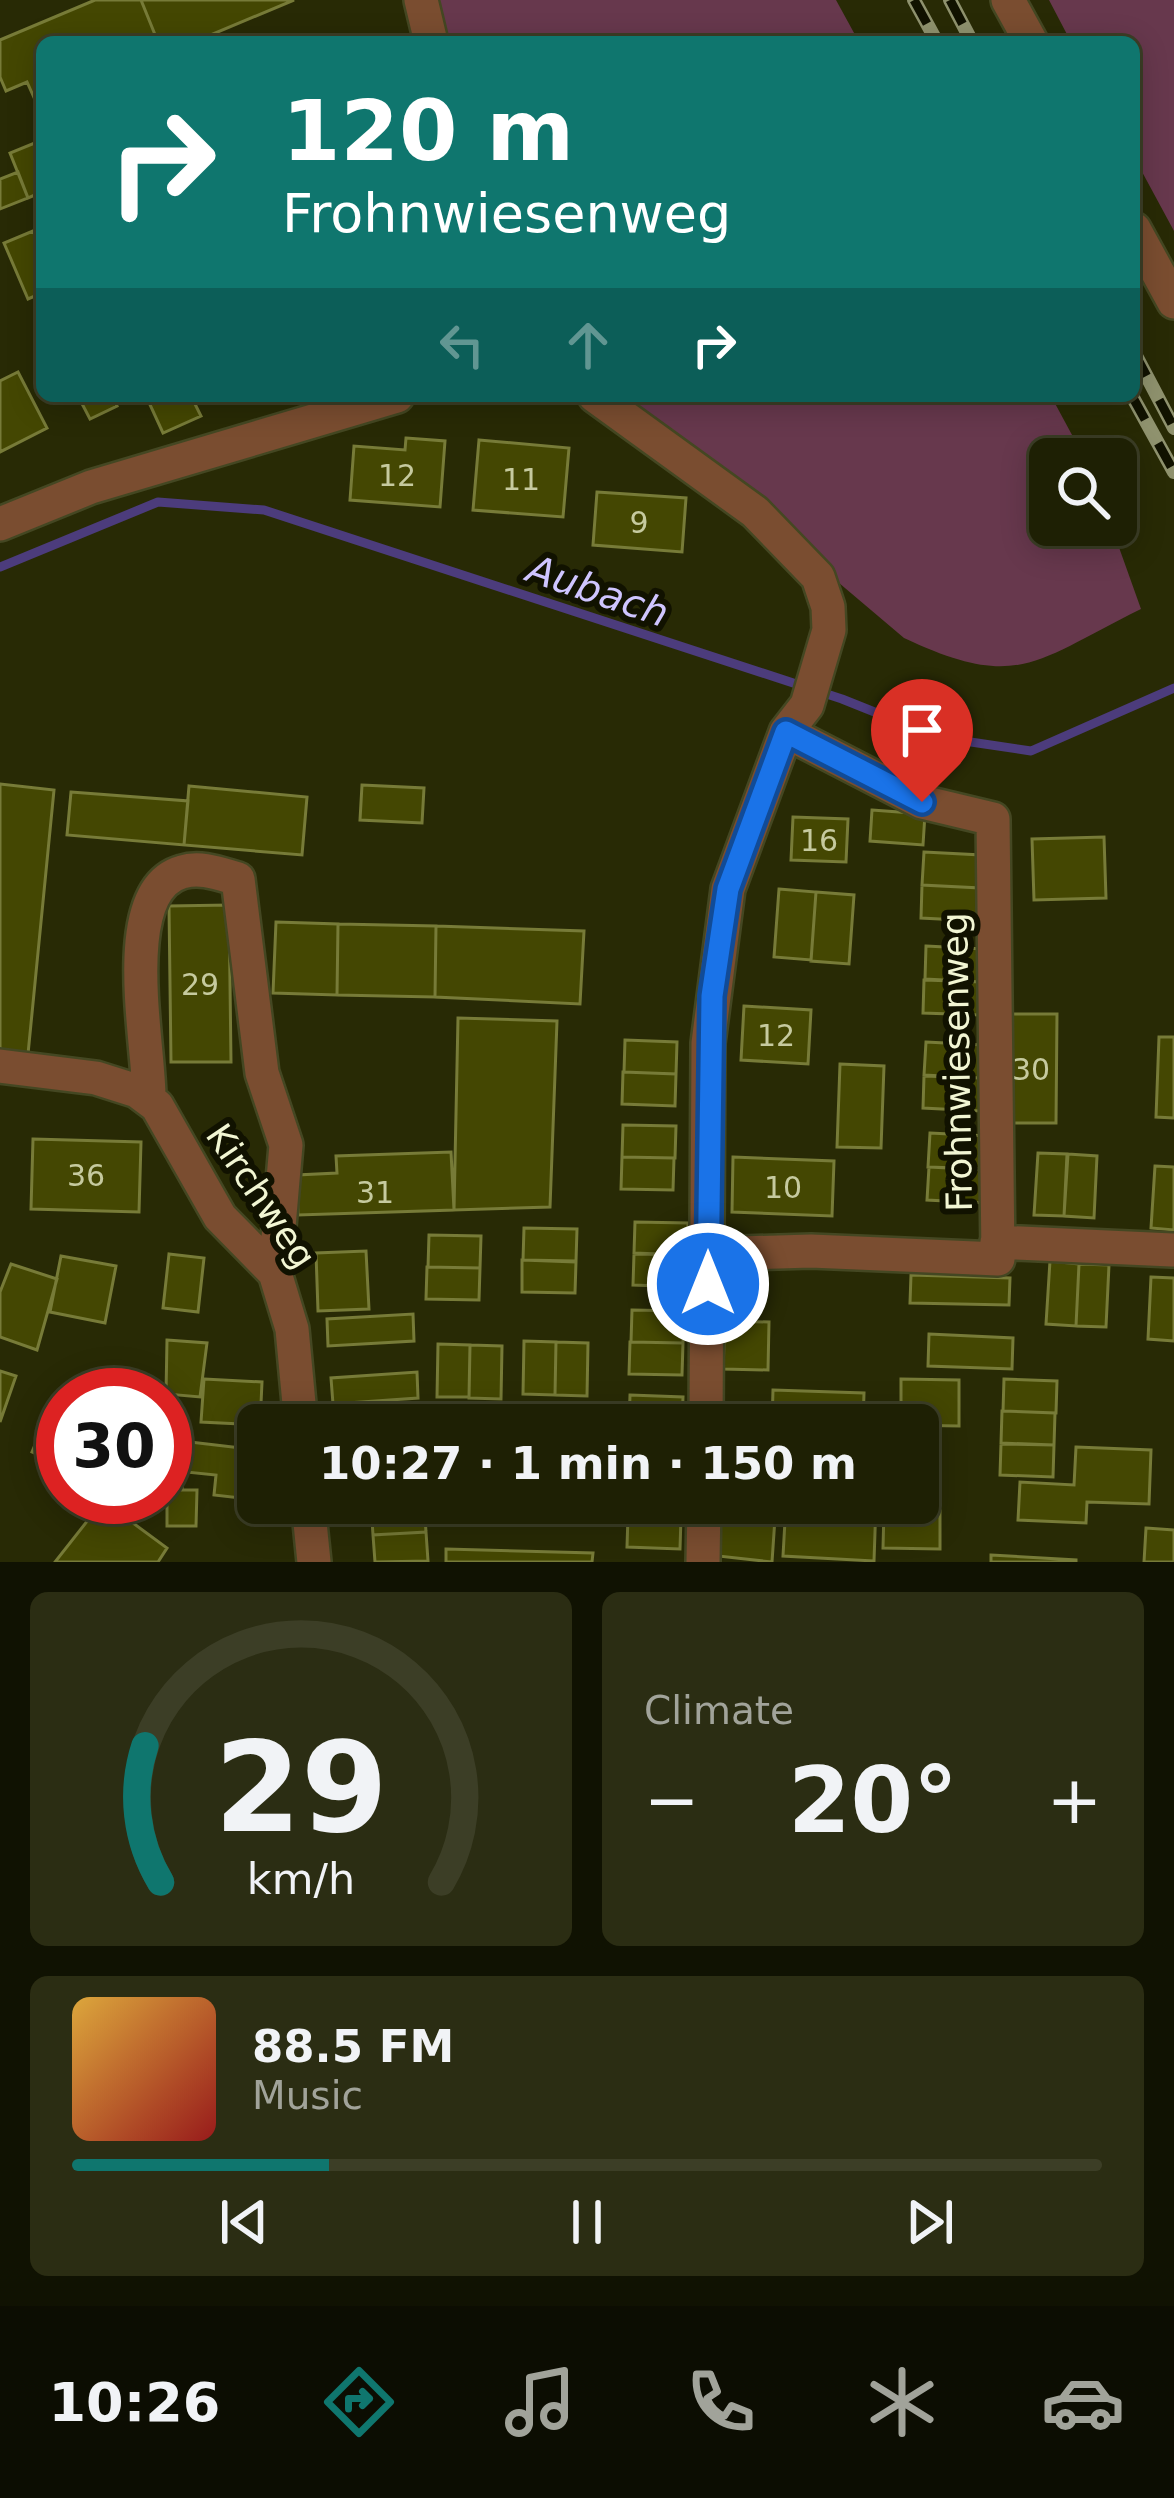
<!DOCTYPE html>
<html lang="en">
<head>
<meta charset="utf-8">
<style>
	:root { --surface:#1e2004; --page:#2b2d13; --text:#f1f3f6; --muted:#a1a39a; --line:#3c3e26; --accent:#0f766e }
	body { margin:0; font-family:"DejaVu Sans",sans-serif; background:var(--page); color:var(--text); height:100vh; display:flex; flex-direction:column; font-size:45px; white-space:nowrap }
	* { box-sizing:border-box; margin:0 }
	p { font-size:39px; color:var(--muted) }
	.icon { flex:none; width:66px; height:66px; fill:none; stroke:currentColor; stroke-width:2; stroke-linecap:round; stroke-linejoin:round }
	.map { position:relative; height:1562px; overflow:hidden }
	.drawer { display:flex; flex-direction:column; gap:30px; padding:30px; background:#101202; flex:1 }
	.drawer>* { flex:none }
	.hud { position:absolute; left:36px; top:36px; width:1104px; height:366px; border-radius:18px; box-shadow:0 6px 30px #0003,0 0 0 3px var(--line); background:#0f766e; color:#fff; overflow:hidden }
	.fabs { position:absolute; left:1029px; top:438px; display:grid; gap:24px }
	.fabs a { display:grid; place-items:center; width:108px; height:108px; border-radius:18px; background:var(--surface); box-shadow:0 6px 30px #0003,0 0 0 3px var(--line); font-size:60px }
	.speed { position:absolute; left:36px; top:1368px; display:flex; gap:24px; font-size:60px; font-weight:700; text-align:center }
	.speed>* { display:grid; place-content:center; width:156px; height:156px; border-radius:50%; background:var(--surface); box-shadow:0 6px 30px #0003,0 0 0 3px var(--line); line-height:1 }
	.speed .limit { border:18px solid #d22; background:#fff; color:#111 }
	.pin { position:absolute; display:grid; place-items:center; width:102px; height:102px; color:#fff; margin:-123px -51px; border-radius:50% 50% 50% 0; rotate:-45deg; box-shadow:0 0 12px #0007 }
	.pin .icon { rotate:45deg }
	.me { position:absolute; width:132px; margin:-66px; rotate:0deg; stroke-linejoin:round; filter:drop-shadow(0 0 9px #0008) }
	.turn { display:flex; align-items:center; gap:42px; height:252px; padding:0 48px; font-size:54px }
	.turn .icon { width:156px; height:156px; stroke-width:2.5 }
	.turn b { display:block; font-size:84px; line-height:102px }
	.lanes { display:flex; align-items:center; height:114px; padding:0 48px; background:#0003; justify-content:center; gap:60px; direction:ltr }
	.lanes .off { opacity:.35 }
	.big { font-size:90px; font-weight:600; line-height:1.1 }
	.drawer .tile { flex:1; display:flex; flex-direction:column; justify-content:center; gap:18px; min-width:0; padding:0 42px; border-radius:18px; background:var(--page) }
	.drawer .dial { align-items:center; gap:0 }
	.dial svg { height:312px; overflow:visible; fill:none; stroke:var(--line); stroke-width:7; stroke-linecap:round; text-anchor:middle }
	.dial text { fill:var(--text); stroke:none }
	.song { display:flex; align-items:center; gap:36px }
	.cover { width:144px; height:144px; border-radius:18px; background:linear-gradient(135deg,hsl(40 70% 55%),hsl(0 70% 35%)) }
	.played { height:12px; border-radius:6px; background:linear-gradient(90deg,var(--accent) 25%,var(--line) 25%) }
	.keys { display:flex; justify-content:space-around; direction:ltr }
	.heat { display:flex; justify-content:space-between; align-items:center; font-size:66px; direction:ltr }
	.drawer .tiles { flex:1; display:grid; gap:30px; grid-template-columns:1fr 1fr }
	.tile:last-child { grid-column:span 2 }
	.trip { position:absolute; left:237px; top:1404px; width:702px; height:120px; border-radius:18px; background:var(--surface); box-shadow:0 6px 30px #0003,0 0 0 3px var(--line); font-weight:600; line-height:120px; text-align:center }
	.dock { display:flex; height:192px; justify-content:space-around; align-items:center; background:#0c0d02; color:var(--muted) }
	.dock .icon { width:84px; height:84px }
	.dock .on { color:var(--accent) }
	.dock b { font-size:54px; color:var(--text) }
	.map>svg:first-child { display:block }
	.green { fill:#67384d }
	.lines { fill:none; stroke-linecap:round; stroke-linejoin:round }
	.stream { stroke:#4c3c7c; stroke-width:9 }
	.building { fill:#444702; stroke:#777b38; stroke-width:3 }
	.minor-casing { stroke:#444722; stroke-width:38 }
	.minor { stroke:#7a4d30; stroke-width:33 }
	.rail-casing { stroke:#8f926e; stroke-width:14 }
	.rail { stroke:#111200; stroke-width:9; stroke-dasharray:27; stroke-linecap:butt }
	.route-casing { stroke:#114b97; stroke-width:30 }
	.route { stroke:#1a73e8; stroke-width:21 }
	.labels { text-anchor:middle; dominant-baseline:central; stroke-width:12; stroke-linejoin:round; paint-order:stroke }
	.number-label { font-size:30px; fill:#c6ca9f }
	.street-label { font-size:36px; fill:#f2f6d3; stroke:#111200 }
	.water-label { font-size:39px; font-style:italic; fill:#cfc5ff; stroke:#111200 }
</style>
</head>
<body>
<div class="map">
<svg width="1174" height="1562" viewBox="0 0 1174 1562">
	<rect width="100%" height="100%" fill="#282a05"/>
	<path class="green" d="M435,0H836L859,42H442Z
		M1049,0H1174V231L1134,157V42H1071Z
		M618,396H1051L1085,459H1050V525H1111L1141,609C1035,661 1019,692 904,638Z"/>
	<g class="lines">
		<path class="stream" d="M0,567L158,502L264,510L842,699L937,737L1031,751L1174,688"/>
	</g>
	<path class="building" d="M95,0H141L158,42H42V99L36,102L27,82L6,91L0,77V40Z
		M141,0H294L194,42H158Z
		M42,140V192L28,198L10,153Z
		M18,172L28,198L0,209V179Z
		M33,231L42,251V293L28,299L4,243Z
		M18,372L47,428L0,452V381Z
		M78,396H112L117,406L90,419Z
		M146,396H191L201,416L163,433Z
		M406,438L445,441L440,507L350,500L354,446L405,450Z
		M479,440L569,448L563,517L473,510Z
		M597,492L686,498L682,552L593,545Z
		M0,784L54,790L28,1054L0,1051Z
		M362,785L424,788L422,823L360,820Z
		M189,786L307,797L302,855L184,845Z
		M71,792L188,801L184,845L67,835Z
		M872,810L925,814L923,845L870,841Z
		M793,817L848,819L846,862L791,860Z
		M1104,837L1106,898L1034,900L1032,839Z
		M924,852L981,855L979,888L922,885Z
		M922,885L980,888L978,921L921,918Z
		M779,889L816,892L811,960L774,957Z
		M816,892L854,895L849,964L811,961Z
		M229,905L231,1062H171L169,906Z
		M276,922L338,924L337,995L273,993Z
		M338,924L436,926L435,997L337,995Z
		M436,926L584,931L580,1004L435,997Z
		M926,946L983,949L982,982L925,979Z
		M924,980L982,982L980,1015L923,1013Z
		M744,1006L811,1010L808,1064L741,1060Z
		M1006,1014H1057L1056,1123H1005Z
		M458,1018L557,1021L550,1207L454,1210Z
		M1159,1037H1174V1118L1156,1117Z
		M625,1040L677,1042L676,1074L624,1072Z
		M926,1042L983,1045L981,1078L924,1075Z
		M840,1064L884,1066L881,1148L837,1147Z
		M623,1072L676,1074L675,1106L622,1104Z
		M924,1076L981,1078L980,1111L923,1108Z
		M623,1125L676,1126L675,1158L622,1157Z
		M930,1133L987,1136L986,1169L928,1167Z
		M33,1139L141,1142L139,1212L31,1209Z
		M451,1152L454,1210L298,1215L297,1175L337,1173L336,1156Z
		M1038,1153L1067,1154L1064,1216L1034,1215Z
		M1068,1154L1097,1156L1094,1218L1064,1216Z
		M622,1157L674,1158L673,1190L621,1189Z
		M733,1157L834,1161L832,1216L732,1212Z
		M1155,1166L1174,1167V1230L1151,1228Z
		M929,1167L986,1170L984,1203L927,1200Z
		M635,1222L688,1223L687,1255L634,1253Z
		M524,1228L577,1229L576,1261L523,1260Z
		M429,1235L481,1236L480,1268L428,1267Z
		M366,1251L369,1309L318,1311L316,1253Z
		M169,1254L204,1258L198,1312L163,1308Z
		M634,1254L687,1255L686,1287L633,1285Z
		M61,1256L116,1266L105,1323L50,1312Z
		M522,1260L576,1262L575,1293L522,1292Z
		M1050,1261L1079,1264L1076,1326L1046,1324Z
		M11,1264L57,1279L37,1350L0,1337V1292Z
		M1079,1264L1109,1265L1106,1327L1076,1326Z
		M427,1267L480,1268L479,1300L426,1299Z
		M911,1275L1010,1278L1009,1305L910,1303Z
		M1151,1277L1174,1278V1341L1148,1339Z
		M632,1310L684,1311L683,1343L631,1342Z
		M413,1314L414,1341L328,1346L327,1319Z
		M725,1321L769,1322L768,1370L723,1369Z
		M929,1334L1013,1338L1012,1369L928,1366Z
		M167,1340L207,1343L200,1397L166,1394Z
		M524,1341L556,1342L555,1395L523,1394Z
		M556,1342L588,1343L587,1396L555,1395Z
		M630,1342L683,1343L682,1375L629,1374Z
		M438,1344L470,1345L469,1397H437Z
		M470,1345L502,1346L501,1399L469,1398Z
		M0,1371L16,1376L0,1422Z
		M417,1372L418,1398L333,1404L331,1378Z
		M204,1379L262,1382L260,1425L201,1422Z
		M901,1379L959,1380V1426L901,1425Z
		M1004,1379L1057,1381L1056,1413L1003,1411Z
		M773,1390L864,1393L863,1425L772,1424Z
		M630,1395L683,1397L682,1425H629Z
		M53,1402L63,1407V1465L32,1452Z
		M1002,1411L1055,1413L1054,1445L1001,1443Z
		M419,1412V1425H366V1415Z
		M190,1442L258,1450V1500L214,1495L216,1475L186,1472Z
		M1001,1444L1054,1445L1053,1477L1000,1475Z
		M1076,1447L1151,1450L1149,1504L1087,1502L1086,1523L1018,1520L1020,1482L1074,1485Z
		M165,1477L183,1478L182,1490H197L196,1526H167V1504H148V1497H165Z
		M103,1501L167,1548L158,1562H55Z
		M424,1503L426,1532L373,1535L371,1505Z
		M629,1503H682L681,1517L628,1515Z
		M786,1503H876L874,1561L783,1556Z
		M884,1510L940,1511V1549L883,1548Z
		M720,1515L775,1518L772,1562L718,1556Z
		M628,1516L681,1517L680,1549L627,1547Z
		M1146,1528L1174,1530V1562H1144Z
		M426,1532L428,1561L375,1562L373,1535Z
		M446,1549L593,1553L592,1562H446Z
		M991,1555L1076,1560V1562H991Z"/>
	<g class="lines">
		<g class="minor-casing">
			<path id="minor" d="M421,0L431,42
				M1008,0L1031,42
				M1134,229L1174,302
				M595,396L755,512L818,577L828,607L829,630L807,705L786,732L728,889L708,1043L706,1425
				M0,524L91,487L397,396
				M0,1066L96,1078L137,1091L157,1106L220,1217L275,1273L292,1329L301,1425
				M149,1099C150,1047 115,891 182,872C201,866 220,874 238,879L262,1073L286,1145L275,1273
				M997,1242L1172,1250
				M708,1254L811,1251L998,1259L993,819L922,802L786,732
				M308,1503L314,1562
				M703,1562L704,1503"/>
		</g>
		<use href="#minor" class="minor"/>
		<g class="rail-casing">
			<path id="rail" d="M914,0L937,42
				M950,0L972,42
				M1134,352L1174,428
				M1132,396L1174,472"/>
		</g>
		<use href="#rail" class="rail"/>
	</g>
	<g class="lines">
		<g class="route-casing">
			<path id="route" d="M708,1284L712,996L728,889L786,732L922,802"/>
		</g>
		<use href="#route" class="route"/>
	</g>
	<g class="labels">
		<g class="number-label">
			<text x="397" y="475">12</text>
			<text x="521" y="479">11</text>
			<text x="639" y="522">9</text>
			<text x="819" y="840">16</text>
			<text x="200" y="984">29</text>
			<text x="776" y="1035">12</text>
			<text x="1031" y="1069">30</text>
			<text x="86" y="1175">36</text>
			<text x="783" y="1187">10</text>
			<text x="375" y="1192">31</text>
		</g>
		<g class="street-label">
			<text transform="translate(957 1062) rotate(-91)">Frohnwiesenweg</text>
			<text transform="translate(261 1196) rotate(56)">Kirchweg</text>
		</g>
		<g class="water-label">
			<text transform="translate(598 591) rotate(19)">Aubach</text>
		</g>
	</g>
</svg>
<div class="fabs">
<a><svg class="icon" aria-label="search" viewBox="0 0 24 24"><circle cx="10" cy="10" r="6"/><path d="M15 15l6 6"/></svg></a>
</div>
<div class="speed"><div class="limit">30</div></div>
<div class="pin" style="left:922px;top:802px;background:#d93025"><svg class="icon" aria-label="arrive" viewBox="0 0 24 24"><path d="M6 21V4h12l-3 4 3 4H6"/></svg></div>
<svg class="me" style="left:708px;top:1284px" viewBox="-20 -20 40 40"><circle r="17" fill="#1a73e8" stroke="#fff" stroke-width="3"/><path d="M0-11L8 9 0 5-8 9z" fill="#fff"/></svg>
<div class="trip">10:27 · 1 min · 150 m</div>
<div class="hud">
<div class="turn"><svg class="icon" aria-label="right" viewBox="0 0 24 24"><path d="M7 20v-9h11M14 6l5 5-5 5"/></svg><div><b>120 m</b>Frohnwiesenweg</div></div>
<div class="lanes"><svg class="icon off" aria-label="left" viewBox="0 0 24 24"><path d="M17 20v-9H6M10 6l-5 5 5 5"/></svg><svg class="icon off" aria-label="ahead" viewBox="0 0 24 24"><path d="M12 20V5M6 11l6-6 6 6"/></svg><svg class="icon" aria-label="right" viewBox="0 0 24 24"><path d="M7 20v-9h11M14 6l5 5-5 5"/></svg></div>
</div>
</div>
<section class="drawer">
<div class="tiles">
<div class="tile dial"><svg viewBox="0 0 100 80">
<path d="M14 69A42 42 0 1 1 86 69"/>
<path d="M14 69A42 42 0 0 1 10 34" stroke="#0f766e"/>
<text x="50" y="56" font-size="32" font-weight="700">29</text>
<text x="50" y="72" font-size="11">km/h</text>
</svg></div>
<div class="tile"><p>Climate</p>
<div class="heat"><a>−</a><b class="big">20°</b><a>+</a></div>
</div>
<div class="tile">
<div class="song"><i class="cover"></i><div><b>88.5 FM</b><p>Music</p></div></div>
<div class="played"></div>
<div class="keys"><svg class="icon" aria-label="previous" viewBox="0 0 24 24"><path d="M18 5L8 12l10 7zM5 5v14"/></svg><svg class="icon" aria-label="pause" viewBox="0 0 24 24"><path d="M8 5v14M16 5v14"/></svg><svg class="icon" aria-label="next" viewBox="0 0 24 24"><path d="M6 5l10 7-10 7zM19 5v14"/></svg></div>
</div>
</div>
</section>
<nav class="dock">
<b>10:26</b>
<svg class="icon on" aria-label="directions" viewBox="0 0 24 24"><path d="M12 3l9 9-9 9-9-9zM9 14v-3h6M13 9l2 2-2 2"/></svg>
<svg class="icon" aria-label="music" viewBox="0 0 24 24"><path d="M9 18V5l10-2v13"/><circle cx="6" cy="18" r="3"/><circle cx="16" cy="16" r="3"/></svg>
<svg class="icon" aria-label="phone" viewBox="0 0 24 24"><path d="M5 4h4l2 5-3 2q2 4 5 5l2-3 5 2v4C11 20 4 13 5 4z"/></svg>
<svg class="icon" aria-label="climate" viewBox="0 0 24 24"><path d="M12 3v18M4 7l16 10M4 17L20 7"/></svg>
<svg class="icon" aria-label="car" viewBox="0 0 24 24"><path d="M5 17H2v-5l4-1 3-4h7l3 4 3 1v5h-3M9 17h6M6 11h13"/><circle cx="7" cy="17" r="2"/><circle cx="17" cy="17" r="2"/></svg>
</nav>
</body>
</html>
